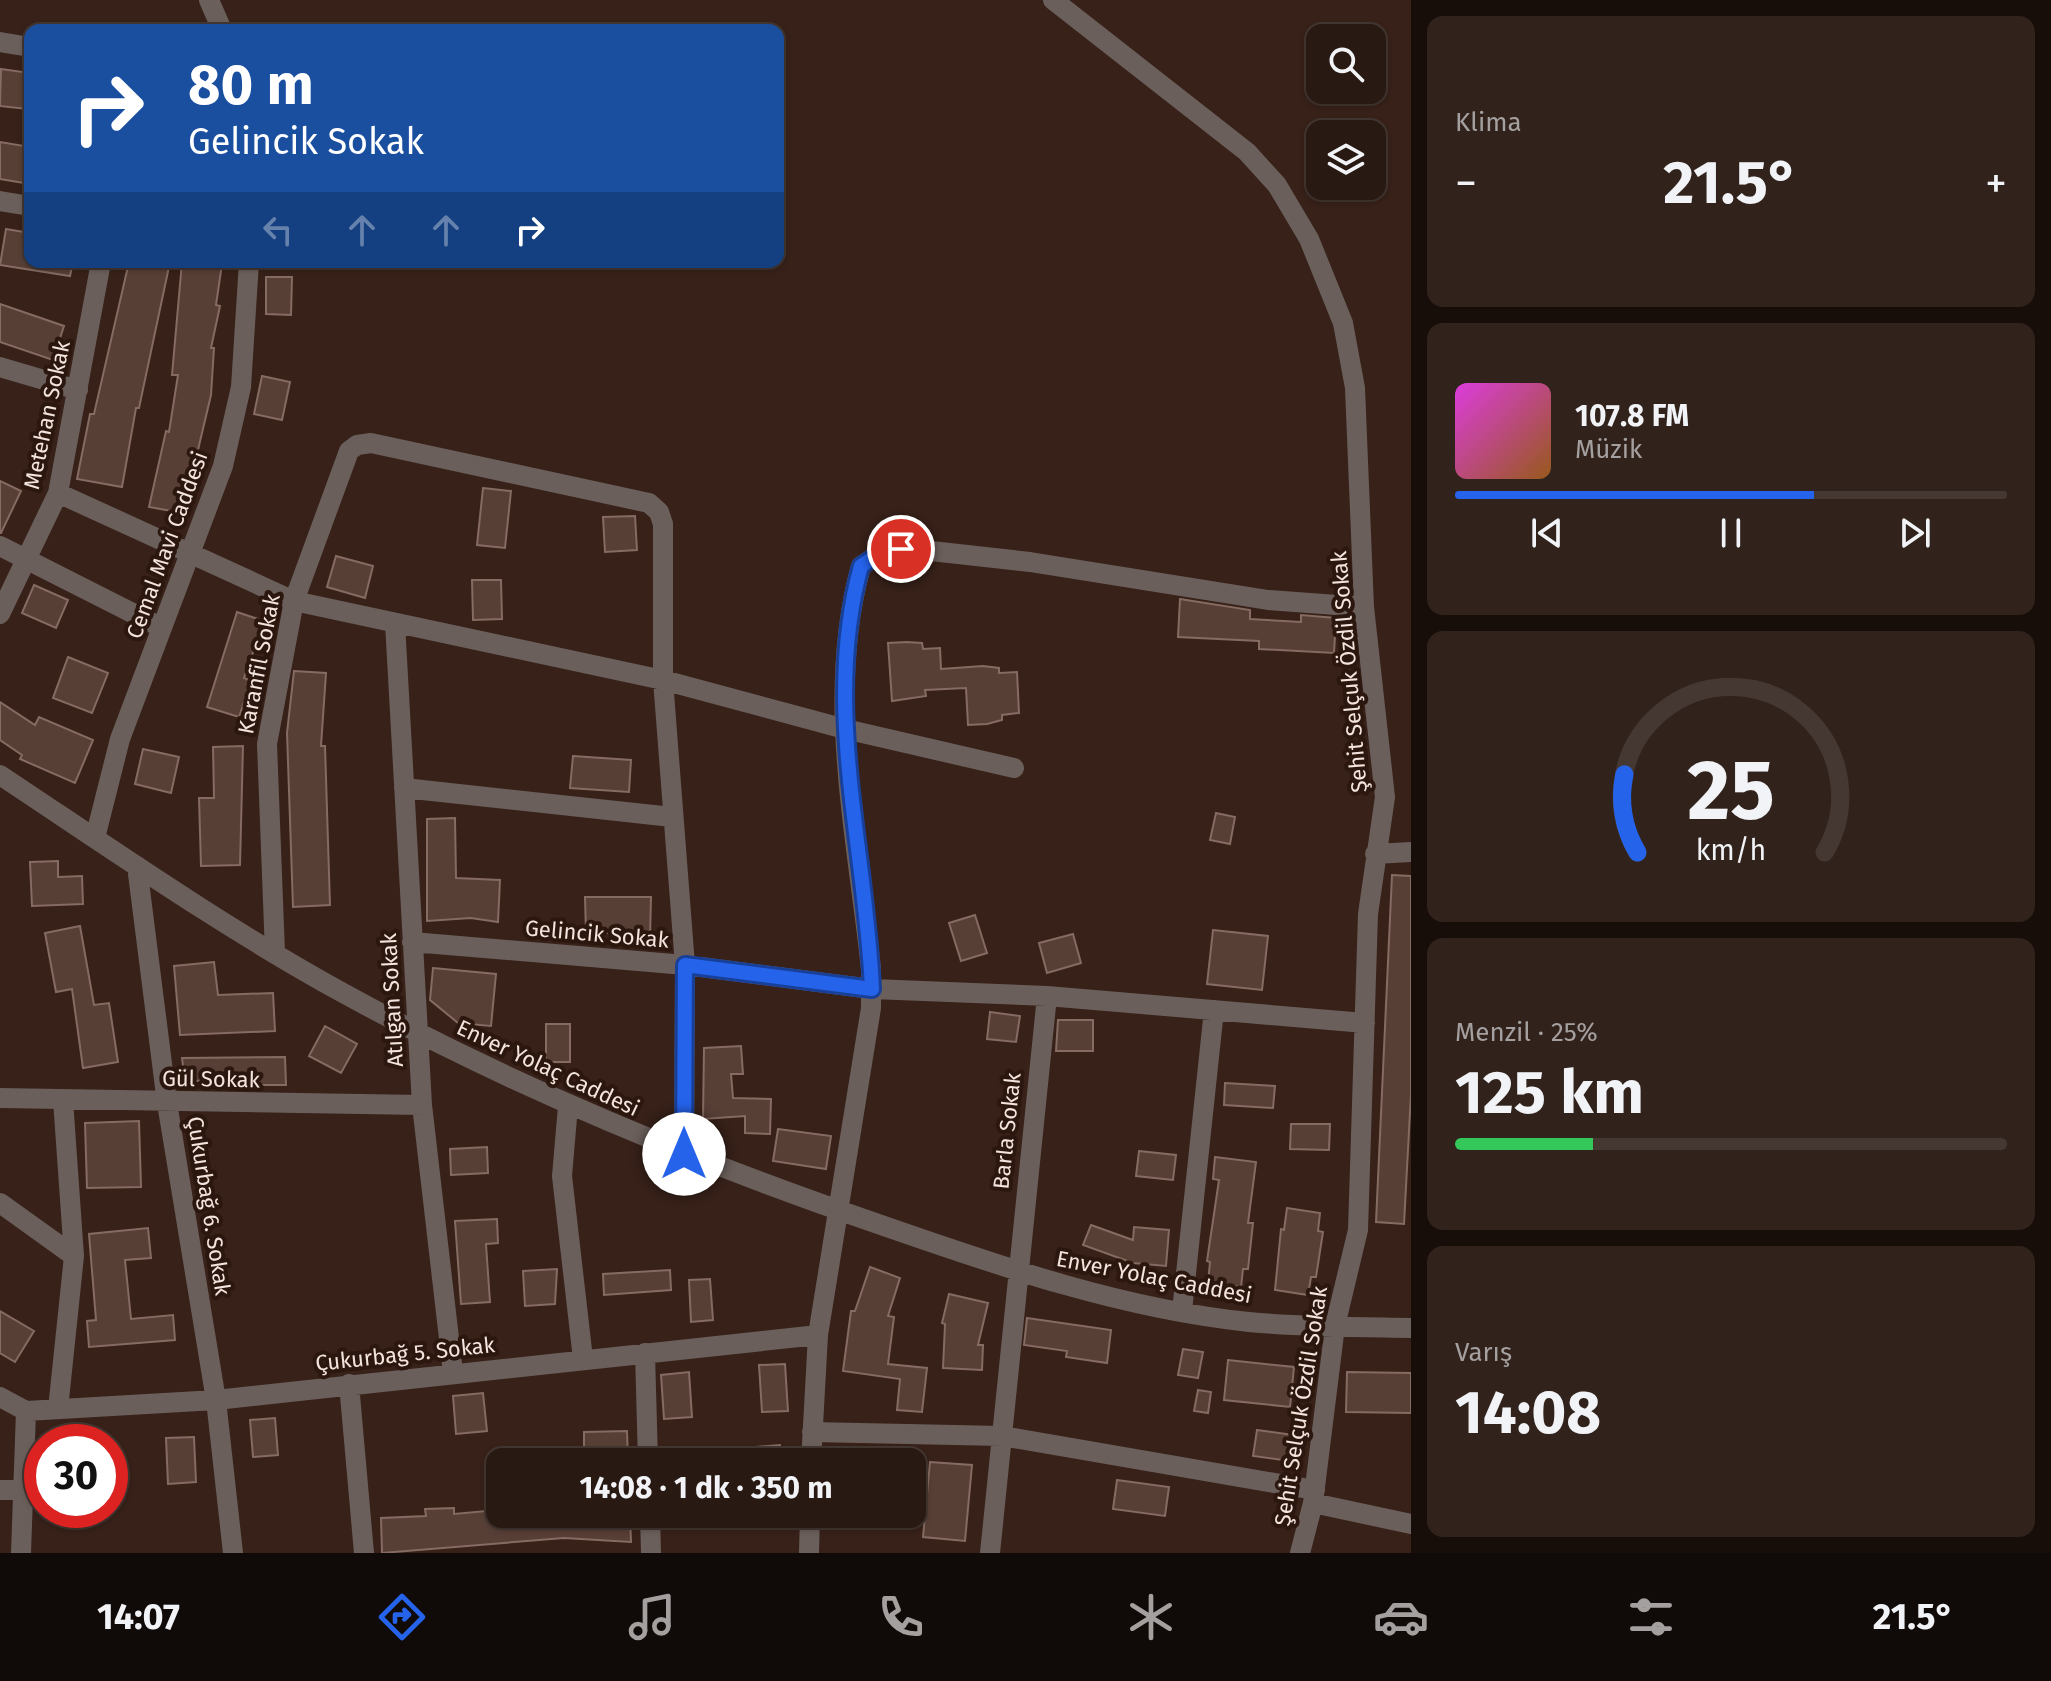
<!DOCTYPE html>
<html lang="tr">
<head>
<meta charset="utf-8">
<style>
	:root { --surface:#291913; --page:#31221c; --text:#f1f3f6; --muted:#a5a0a0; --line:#453833; --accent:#2563eb }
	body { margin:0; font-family:"Fira Sans",sans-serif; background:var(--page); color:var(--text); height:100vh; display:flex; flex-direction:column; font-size:30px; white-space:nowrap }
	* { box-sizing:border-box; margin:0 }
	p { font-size:26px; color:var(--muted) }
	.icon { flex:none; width:44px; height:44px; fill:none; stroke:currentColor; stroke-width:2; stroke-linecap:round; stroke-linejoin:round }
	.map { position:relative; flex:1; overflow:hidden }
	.details { display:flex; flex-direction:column; gap:16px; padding:16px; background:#170e0a; width:640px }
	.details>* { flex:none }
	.guide { position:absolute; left:24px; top:24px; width:760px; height:244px; border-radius:16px; box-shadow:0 2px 6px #0004,0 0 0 2px var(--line); background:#1a4fa0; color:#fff; overflow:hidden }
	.tools { position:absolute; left:1306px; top:24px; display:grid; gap:16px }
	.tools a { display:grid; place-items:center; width:80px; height:80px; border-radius:16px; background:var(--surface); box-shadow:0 2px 6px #0004,0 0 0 2px var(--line); font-size:40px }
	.speed { position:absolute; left:24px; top:1424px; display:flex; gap:16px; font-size:40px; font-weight:700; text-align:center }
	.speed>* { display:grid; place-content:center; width:104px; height:104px; border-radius:50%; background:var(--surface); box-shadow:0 2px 6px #0004,0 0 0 2px var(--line); line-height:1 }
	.speed .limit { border:12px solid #d22; background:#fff; color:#111 }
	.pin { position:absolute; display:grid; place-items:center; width:68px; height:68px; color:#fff; margin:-34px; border:4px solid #fff; border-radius:50%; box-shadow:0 2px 8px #0007 }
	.me { position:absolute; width:88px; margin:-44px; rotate:0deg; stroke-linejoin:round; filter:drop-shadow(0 0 6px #0008) }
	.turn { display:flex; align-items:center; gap:28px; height:168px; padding:0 32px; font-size:36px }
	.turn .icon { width:104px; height:104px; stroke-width:2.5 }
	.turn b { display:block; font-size:56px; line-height:68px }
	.lanes { display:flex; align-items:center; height:76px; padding:0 32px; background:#0003; justify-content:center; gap:40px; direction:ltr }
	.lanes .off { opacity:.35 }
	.big { font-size:60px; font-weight:700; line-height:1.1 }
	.details .tile { flex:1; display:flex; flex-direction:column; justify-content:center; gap:12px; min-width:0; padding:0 28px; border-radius:16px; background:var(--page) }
	.details .dial { align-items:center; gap:0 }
	.dial svg { height:208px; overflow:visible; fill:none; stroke:var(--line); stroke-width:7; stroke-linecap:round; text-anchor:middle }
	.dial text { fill:var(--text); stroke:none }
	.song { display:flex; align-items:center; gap:24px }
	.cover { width:96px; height:96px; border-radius:12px; background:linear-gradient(135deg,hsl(300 70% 55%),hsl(30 70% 35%)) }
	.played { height:8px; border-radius:4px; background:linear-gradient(90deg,var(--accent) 65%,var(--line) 65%) }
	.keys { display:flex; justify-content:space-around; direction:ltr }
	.heat { display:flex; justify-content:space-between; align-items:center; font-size:44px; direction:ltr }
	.charge { height:12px; border-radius:6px; background:linear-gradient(90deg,#34c759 25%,var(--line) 0) }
	.trip { position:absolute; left:486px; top:1448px; width:440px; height:80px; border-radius:16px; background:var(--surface); box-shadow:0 2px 6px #0004,0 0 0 2px var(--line); font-weight:700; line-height:80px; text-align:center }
	.tabs { display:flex; height:128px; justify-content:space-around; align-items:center; background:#100a08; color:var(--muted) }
	.tabs .icon { width:56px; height:56px }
	.tabs .selected { color:var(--accent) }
	.tabs b { font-size:36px; color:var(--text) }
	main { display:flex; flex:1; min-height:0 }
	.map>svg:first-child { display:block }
	.building { fill:#573f36; stroke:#856b61; stroke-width:2 }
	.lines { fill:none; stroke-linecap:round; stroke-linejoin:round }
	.minor { stroke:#6b5f5b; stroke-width:20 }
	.route-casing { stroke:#184099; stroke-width:20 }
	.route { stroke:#2563eb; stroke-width:14 }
	.labels { text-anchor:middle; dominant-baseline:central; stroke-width:8; stroke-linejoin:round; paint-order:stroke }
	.street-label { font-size:22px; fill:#f3e4de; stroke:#2c170f }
</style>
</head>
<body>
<main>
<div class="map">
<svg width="1411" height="1553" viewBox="0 0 1411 1553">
	<rect width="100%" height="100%" fill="#372119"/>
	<path class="building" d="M1,69L30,73L27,109L0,106Z
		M0,142L30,147V184L0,179Z
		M6,229L30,233V262H73L70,276L0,265Z
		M129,262H170L139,408H136L122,487L77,479L90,414H94Z
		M182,262L222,264L216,305L220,306L211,348H214L211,395L183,513L149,507L166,431L169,432L178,375H172Z
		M266,277H292L291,315L266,314Z
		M0,304L64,326L53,360L0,342Z
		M262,376L290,382L282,420L254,414Z
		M0,481L21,491L1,533H0Z
		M483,488L511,491L505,548L477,545Z
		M635,516L637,550L605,552L603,517Z
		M336,556L373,566L365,598L327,587Z
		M472,580H501L502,619L473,620Z
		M34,585L68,600L56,628L22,613Z
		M1180,599L1250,610V619L1301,622V615L1336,618L1334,653L1259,649V641L1178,637Z
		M237,612L264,621L244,678L251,681L239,717L207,707Z
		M907,642L922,643L923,649L940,648L941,669L983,666L999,668V673L1017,672L1019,713L1002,715V720L987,724L968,725L966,688L925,690L926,696L892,701L888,643Z
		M68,657L108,673L92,713L53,698Z
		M294,671L326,673L321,746H325L330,905L293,907L287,733Z
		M0,702L35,725L39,717L93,740L75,783L20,759L22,755L0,740Z
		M243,746L240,865L201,866L199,798H214L213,747Z
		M143,749L179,757L171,793L135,784Z
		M573,756L631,760L629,792L570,788Z
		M1216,813L1235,817L1230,844L1210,840Z
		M455,818L456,878L500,880L498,922L471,918L427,921V819Z
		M58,861V877L82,876L83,904L32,906L30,862Z
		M1392,875L1411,876V1094L1404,1224L1376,1222Z
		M585,897H651L650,939H623V933H586Z
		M975,915L987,953L961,961L949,923Z
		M80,926L94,1005L109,1003L118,1062L83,1068L72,989L56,992L45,933Z
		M1213,930L1268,936L1262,990L1207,984Z
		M1073,934L1081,963L1047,973L1039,943Z
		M214,962L218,995L273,993L275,1031L180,1035L174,966Z
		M433,968L496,974L491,1026L458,1023L430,1000Z
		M990,1012L1020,1016L1016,1042L987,1039Z
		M1058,1020H1093V1051H1056Z
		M546,1024H570V1062H546Z
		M325,1026L357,1044L341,1073L309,1056Z
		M741,1046L743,1074H731L733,1098L771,1099L770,1134L745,1133V1116L703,1119L704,1048Z
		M285,1057L286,1085H245V1077L185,1082L182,1058Z
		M1225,1083L1275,1086L1273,1108L1224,1105Z
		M139,1121L141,1187L87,1188L85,1123Z
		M1291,1124H1330L1329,1150L1290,1149Z
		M778,1129L831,1136L826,1169L773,1161Z
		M487,1147L488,1173L451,1175L450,1149Z
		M1139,1151L1176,1155L1173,1180L1136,1176Z
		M1215,1157L1256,1162L1248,1223H1253L1248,1269H1243L1241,1287L1208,1283L1210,1262L1207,1261L1219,1180L1213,1179Z
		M1287,1208L1320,1213L1318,1231L1323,1232L1316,1277H1311L1308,1295L1275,1290L1281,1229L1284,1230Z
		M497,1219L498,1243L486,1244L490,1302L461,1304L455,1221Z
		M1091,1225L1133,1240L1134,1227L1169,1230L1166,1266L1133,1263L1083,1245Z
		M148,1228L151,1258L125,1260L131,1319L173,1315L175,1340L89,1347L87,1321L96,1320L89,1234Z
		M870,1267L900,1278L888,1316L894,1317L888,1364L927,1368L922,1412L897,1410L900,1379L843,1371L851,1311H855Z
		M557,1269L555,1304L525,1306L523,1271Z
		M670,1270L671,1290L604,1295L603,1274Z
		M710,1279L713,1320L691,1322L689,1280Z
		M949,1294L988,1303L978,1345H983L982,1370L943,1368L945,1324L942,1323Z
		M0,1311L34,1331L15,1362L0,1353Z
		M1027,1318L1111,1330L1107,1363L1066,1357L1067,1351L1024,1345Z
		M1183,1349L1203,1352L1198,1378L1178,1375Z
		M1228,1360L1294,1367L1290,1407L1224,1400Z
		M785,1364L788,1411L762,1412L759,1365Z
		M689,1372L692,1417L664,1419L661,1375Z
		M1347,1372L1411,1373V1413L1346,1412Z
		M1198,1390L1211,1392L1208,1413L1194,1411Z
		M483,1393L487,1431L456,1434L453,1396Z
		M275,1418L278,1455L253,1457L250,1420Z
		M1257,1430L1294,1435L1290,1461L1253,1456Z
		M627,1431L628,1460L584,1461V1432Z
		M194,1437L196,1482L168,1484L166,1438Z
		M780,1445L781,1462H746L745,1448Z
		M705,1448V1462H661V1451Z
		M930,1462L972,1465L965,1541L923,1537Z
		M1117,1480L1169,1487L1165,1516L1113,1509Z
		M454,1508V1514L497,1510V1514H630L631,1542L564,1538L382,1553L381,1518L426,1516L425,1509Z"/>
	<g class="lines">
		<path class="minor" d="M209,0L222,30
			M1053,0L1247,152L1277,185L1309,239L1343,323L1355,388L1364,607L1385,797L1368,914L1358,1230L1335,1326L1313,1503L1300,1553
			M0,42L30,47
			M0,201L30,206
			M0,367L78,390
			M58,493L294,601L663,680L845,729L1014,768
			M0,546L162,628
			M0,614L58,493L101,262
			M395,623L422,1105L453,1373
			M0,775C113,850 226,929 345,994C518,1089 698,1162 884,1226C1002,1267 1123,1309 1249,1322C1302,1327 1357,1327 1411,1328
			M404,788L672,817
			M95,838L120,739L223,466L241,387L249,262
			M1375,854L1411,852
			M137,866L167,1103L216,1400L233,1553
			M412,942L685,965L872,989L1047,996L1365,1023
			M275,953L267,744L294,601L349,451L357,445L371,443L649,503L659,512L663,524V680L685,965L684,1154
			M0,1098L422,1105
			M568,1106L562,1176L583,1359
			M0,1203L74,1256
			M1182,1311L1214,1010
			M645,1353L648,1462
			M349,1384L364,1553
			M0,1397L26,1411L216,1400L818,1335
			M58,1409L74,1256L63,1100
			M812,1432L1002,1436L1315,1490
			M811,1462L818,1335L871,1008V969C857,837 825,696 861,566L879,554L913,549L1030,562L1268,600L1364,607
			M0,1490H23
			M1313,1503L1411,1524
			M650,1514L651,1553
			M21,1553L26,1411
			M809,1553L810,1514
			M990,1553L1047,996"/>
	</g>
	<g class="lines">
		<g class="route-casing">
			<path id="route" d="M684,1154L685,965L872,989C866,848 822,706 861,566L879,554L901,549"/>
		</g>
		<use href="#route" class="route"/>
	</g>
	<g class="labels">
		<g class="street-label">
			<text transform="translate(47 415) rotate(-78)">Metehan Sokak</text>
			<text transform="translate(167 545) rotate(-70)">Cemal Mavi Caddesi</text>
			<text transform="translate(259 664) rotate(-79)">Karanfil Sokak</text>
			<text transform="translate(1349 672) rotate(-95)">Şehit Selçuk Özdil Sokak</text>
			<text transform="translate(597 934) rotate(5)">Gelincik Sokak</text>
			<text transform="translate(392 1000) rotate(-93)">Atılgan Sokak</text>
			<text transform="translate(548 1068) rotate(25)">Enver Yolaç Caddesi</text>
			<text transform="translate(211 1079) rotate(1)">Gül Sokak</text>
			<text transform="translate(1007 1131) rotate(-84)">Barla Sokak</text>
			<text transform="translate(209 1206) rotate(81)">Çukurbağ 6. Sokak</text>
			<text transform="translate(1154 1277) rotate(11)">Enver Yolaç Caddesi</text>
			<text transform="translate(405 1354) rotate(-6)">Çukurbağ 5. Sokak</text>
			<text transform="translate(1301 1406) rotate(-81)">Şehit Selçuk Özdil Sokak</text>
		</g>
	</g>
</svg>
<div class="tools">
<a><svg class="icon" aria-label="search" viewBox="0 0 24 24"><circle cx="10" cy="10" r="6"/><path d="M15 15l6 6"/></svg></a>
<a><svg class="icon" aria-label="layers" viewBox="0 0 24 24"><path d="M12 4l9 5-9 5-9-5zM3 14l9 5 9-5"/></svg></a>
</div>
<div class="speed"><div class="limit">30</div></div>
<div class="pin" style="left:901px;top:549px;background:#d93025"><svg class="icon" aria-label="arrive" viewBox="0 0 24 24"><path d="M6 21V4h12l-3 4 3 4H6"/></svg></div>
<svg class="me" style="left:684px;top:1154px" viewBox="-20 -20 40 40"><circle r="19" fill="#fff"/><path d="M0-13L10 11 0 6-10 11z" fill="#2563eb"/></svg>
<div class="trip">14:08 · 1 dk · 350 m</div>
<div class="guide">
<div class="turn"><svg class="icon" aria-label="right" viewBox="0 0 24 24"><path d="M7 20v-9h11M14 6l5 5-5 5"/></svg><div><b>80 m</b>Gelincik Sokak</div></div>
<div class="lanes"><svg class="icon off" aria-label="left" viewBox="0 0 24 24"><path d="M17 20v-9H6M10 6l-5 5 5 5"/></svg><svg class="icon off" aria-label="ahead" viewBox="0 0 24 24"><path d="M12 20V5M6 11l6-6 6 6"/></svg><svg class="icon off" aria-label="ahead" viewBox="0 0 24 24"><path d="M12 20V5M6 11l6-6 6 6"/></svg><svg class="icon" aria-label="right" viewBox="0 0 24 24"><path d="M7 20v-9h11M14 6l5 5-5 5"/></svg></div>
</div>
</div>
<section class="details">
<div class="tile"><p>Klima</p>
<div class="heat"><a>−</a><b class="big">21.5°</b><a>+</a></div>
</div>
<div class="tile">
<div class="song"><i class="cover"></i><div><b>107.8 FM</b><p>Müzik</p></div></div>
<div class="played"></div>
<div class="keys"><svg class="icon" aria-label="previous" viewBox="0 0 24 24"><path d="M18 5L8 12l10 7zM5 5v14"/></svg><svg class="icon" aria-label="pause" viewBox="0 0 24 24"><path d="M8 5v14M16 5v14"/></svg><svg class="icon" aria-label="next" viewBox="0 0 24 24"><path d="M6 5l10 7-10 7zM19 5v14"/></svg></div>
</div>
<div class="tile dial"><svg viewBox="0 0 100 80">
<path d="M14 69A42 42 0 1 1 86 69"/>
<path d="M14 69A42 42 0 0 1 9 39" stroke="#2563eb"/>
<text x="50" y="56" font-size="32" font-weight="700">25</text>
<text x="50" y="72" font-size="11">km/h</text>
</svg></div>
<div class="tile"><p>Menzil · 25%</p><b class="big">125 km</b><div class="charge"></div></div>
<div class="tile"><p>Varış</p><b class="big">14:08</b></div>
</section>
</main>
<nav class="tabs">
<b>14:07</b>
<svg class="icon selected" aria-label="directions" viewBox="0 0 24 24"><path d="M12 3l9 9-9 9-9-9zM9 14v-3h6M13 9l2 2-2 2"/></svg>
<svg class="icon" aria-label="music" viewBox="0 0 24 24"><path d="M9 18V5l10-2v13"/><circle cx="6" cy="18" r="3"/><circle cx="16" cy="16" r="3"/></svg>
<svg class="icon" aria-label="phone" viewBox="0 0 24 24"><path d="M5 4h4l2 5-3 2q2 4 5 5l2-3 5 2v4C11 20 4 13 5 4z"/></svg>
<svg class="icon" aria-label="climate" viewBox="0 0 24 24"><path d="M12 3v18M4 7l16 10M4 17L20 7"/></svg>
<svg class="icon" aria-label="car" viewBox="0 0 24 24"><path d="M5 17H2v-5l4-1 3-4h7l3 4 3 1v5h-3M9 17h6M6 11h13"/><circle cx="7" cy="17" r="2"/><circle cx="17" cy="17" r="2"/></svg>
<svg class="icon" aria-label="filters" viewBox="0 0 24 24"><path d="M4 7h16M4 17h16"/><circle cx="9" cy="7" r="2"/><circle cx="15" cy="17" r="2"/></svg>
<b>21.5°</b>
</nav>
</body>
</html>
